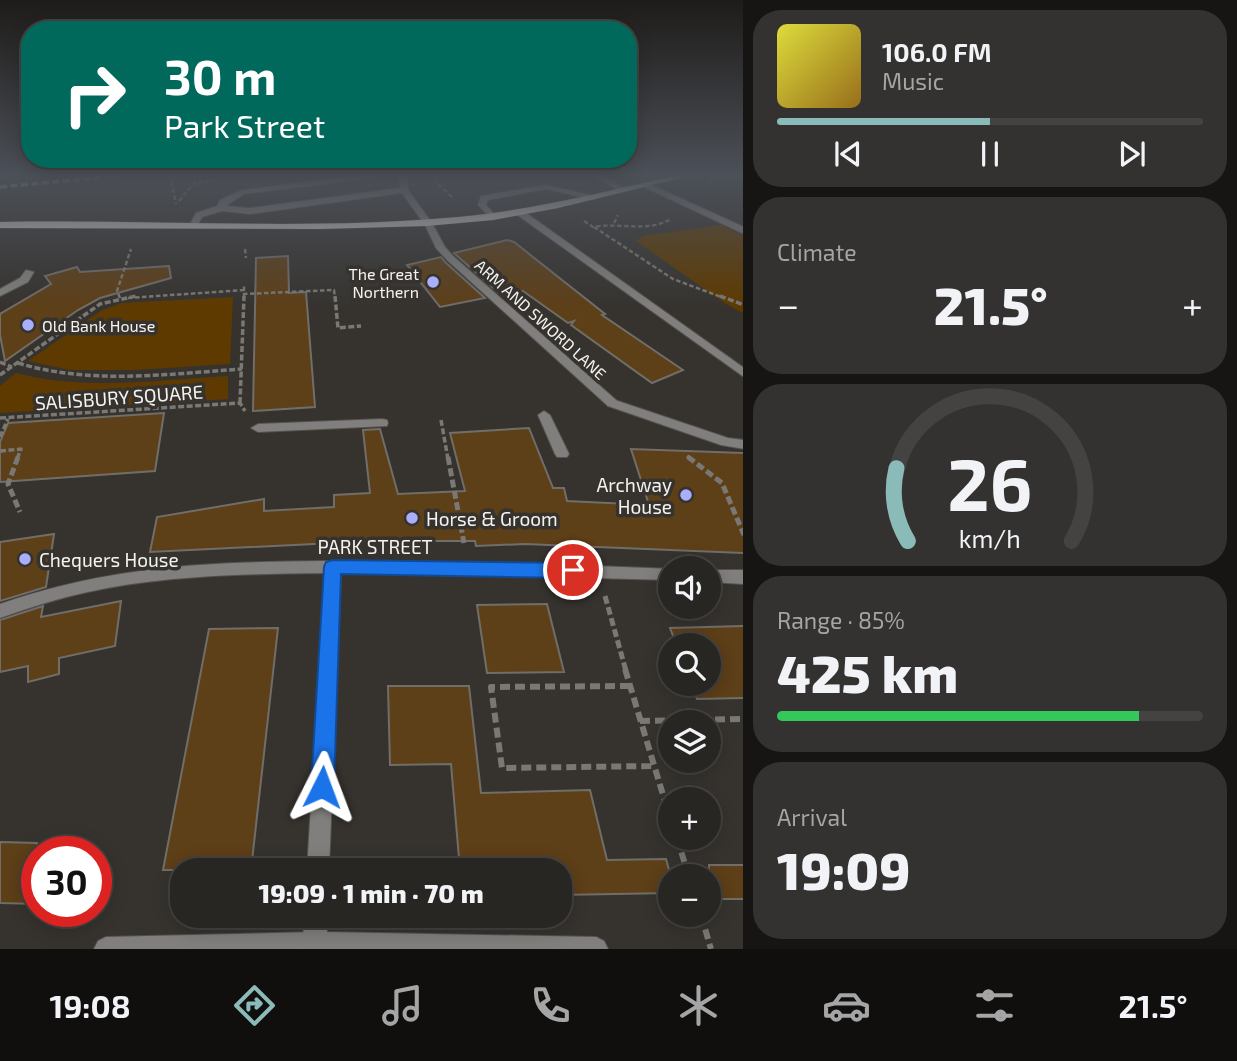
<!DOCTYPE html>
<html lang="en">
<head>
<meta charset="utf-8">
<style>
	:root { --surface:#282623; --page:#343230; --text:#f1f3f6; --muted:#a5a5a6; --line:#444341; --accent:#8bbbb9 }
	body { margin:0; font-family:"Exo 2",sans-serif; background:var(--page); color:var(--text); height:100vh; display:flex; flex-direction:column; font-size:26px; white-space:nowrap }
	* { box-sizing:border-box; margin:0 }
	p { font-size:23px; color:var(--muted) }
	.icon { flex:none; width:38px; height:38px; fill:none; stroke:currentColor; stroke-width:2; stroke-linecap:round; stroke-linejoin:round }
	.map { position:relative; flex:1; overflow:hidden }
	.panel { display:flex; flex-direction:column; gap:10px; padding:10px; background:#161513; width:494px }
	.panel>* { flex:none }
	.hud { position:absolute; left:21px; top:21px; width:616px; height:147px; border-radius:28px; box-shadow:0 4px 18px #0003,0 0 0 2px var(--line); background:#00695c; color:#fff; overflow:hidden }
	.buttons { position:absolute; left:658px; top:556px; display:grid; gap:14px }
	.buttons a { display:grid; place-items:center; width:63px; height:63px; border-radius:50%; background:var(--surface); box-shadow:0 4px 18px #0003,0 0 0 2px var(--line); font-size:35px }
	.speed { position:absolute; left:21px; top:836px; display:flex; gap:14px; font-size:35px; font-weight:700; text-align:center }
	.speed>* { display:grid; place-content:center; width:91px; height:91px; border-radius:50%; background:var(--surface); box-shadow:0 4px 18px #0003,0 0 0 2px var(--line); line-height:1 }
	.speed .limit { border:10px solid #d22; background:#fff; color:#111 }
	.pin { position:absolute; display:grid; place-items:center; width:60px; height:60px; color:#fff; margin:-30px; border:4px solid #fff; border-radius:50%; box-shadow:0 2px 7px #0007 }
	.me { position:absolute; width:77px; margin:-38px; rotate:3deg; stroke-linejoin:round; filter:drop-shadow(0 0 5px #0008) }
	.turn { display:flex; align-items:center; gap:24px; height:147px; padding:0 28px; font-size:32px }
	.turn .icon { width:91px; height:91px; stroke-width:2.5 }
	.turn b { display:block; font-size:49px; line-height:60px }
	.big { font-size:52px; font-weight:800; line-height:1.1 }
	.panel .widget { flex:1; display:flex; flex-direction:column; justify-content:center; gap:10px; min-width:0; padding:0 24px; border-radius:28px; background:var(--page) }
	.panel .dial { align-items:center; gap:0 }
	.dial svg { height:182px; overflow:visible; fill:none; stroke:var(--line); stroke-width:7; stroke-linecap:round; text-anchor:middle }
	.dial text { fill:var(--text); stroke:none }
	.song { display:flex; align-items:center; gap:21px }
	.cover { width:84px; height:84px; border-radius:10px; background:linear-gradient(135deg,hsl(60 70% 55%),hsl(40 70% 35%)) }
	.played { height:7px; border-radius:4px; background:linear-gradient(90deg,var(--accent) 50%,var(--line) 50%) }
	.keys { display:flex; justify-content:space-around; direction:ltr }
	.heat { display:flex; justify-content:space-between; align-items:center; font-size:38px; direction:ltr }
	.charge { height:10px; border-radius:5px; background:linear-gradient(90deg,#34c759 85%,var(--line) 0) }
	.trip { position:absolute; left:170px; top:858px; width:402px; height:70px; border-radius:28px; background:var(--surface); box-shadow:0 4px 18px #0003,0 0 0 2px var(--line); font-weight:800; line-height:70px; text-align:center }
	.tab-bar { display:flex; height:112px; justify-content:space-around; align-items:center; background:#100f0e; color:var(--muted) }
	.tab-bar .icon { width:49px; height:49px }
	.tab-bar .current { color:var(--accent) }
	.tab-bar b { font-size:32px; color:var(--text) }
	main { display:flex; flex:1; min-height:0 }
	.map>svg:first-child { display:block }
	.green { fill:#5e3a00 }
	.building { fill:#5d3f18; stroke:#716d69; stroke-width:2 }
	.lines { fill:none; stroke-linecap:round; stroke-linejoin:round }
	.lane-casing { stroke:#55524e; stroke-width:2 }
	.street-casing { stroke:#55524e; stroke-width:2 }
	.primary-casing { stroke:#55524e; stroke-width:1 }
	.path-far3 { stroke:#7a7874; stroke-width:2.5; stroke-dasharray:4.5 2.5; stroke-linecap:butt }
	.path-far2 { stroke:#7a7874; stroke-width:3.5; stroke-dasharray:6 2.5; stroke-linecap:butt }
	.path-far1 { stroke:#7a7874; stroke-width:5; stroke-dasharray:8 3.5; stroke-linecap:butt }
	.path { stroke:#7a7874; stroke-width:6; stroke-dasharray:10 5; stroke-linecap:butt }
	.lane { fill:#807f7d; fill-rule:evenodd }
	.street { fill:#807f7d; fill-rule:evenodd }
	.primary { fill:#cdcac6; fill-rule:evenodd }
	.rail { stroke:#b9b7b3; stroke-width:3.5; stroke-dasharray:7 3.5; stroke-linecap:butt }
	.route { fill:#1a73e8; stroke:#114b97; stroke-width:2 }
	.poi-dot { fill:#aaaffb; stroke:#36332f; stroke-width:2.5 }
	.labels { text-anchor:middle; dominant-baseline:central; stroke-width:7; stroke-linejoin:round; paint-order:stroke }
	.far-poi-label { font-size:16px; fill:#f5f3f0; stroke:#36332f; text-anchor:end }
	.far-street-label { font-size:16px; fill:#f5f3f0; stroke:#36332f }
	.street-label { font-size:19px; fill:#f5f3f0; stroke:#36332f }
	.poi-label { font-size:19px; fill:#f5f3f0; stroke:#36332f; text-anchor:start }
</style>
</head>
<body>
<main>
<div class="map">
<svg width="744" height="949" viewBox="0 0 744 949">
	<rect width="100%" height="100%" fill="#36332f"/>
	<path class="green" d="M721,225L743,236V313L726,304L636,241L643,236Z
		M233,297L230,364L135,370H70L28,361L102,310L122,303Z
		M16,373C84,391 158,380 228,376V399L0,413V386Z"/>
	<path class="building" d="M507,240L514,242L605,314L602,315L683,370L652,383L571,325L574,321L568,323L523,291L501,295L454,253Z
		M288,256L289,293L306,292L315,407L253,411L256,258Z
		M441,257L445,262L485,298L440,307L407,265Z
		M169,266L171,278L100,298L78,310L5,361L0,335V314L51,284L45,276L77,267L80,272Z
		M164,413L155,471L0,482V442L8,423Z
		M529,428L553,488H564L567,501L649,505L631,449L744,453V553L525,544L476,546L475,541H374L150,552L157,517L264,499V511L334,507V495L370,493L363,430L380,429L398,494L465,491L450,433Z
		M54,534L46,587L0,601V542Z
		M121,601L115,646L59,658V674L28,682V666L0,672V620L43,606L41,617Z
		M547,604L564,672L487,673L477,605Z
		M744,626V698L697,699L692,684H709V646H677L670,628Z
		M278,628L251,870H163L209,629Z
		M388,686H469L481,793L590,790L607,860L666,859L671,877L670,893L560,895V870H460L451,764L390,765Z
		M0,842L37,843V904L0,903Z
		M709,865H744V899H709Z"/>
	<g class="lines">
		<g class="lane-casing">
			<path id="lane" d="M363,175H383L379,177L244,194L226,206L250,208L400,188L399,179L394,175H403L407,178L408,190L432,223L431,225H425L402,193L250,214L222,211L202,217L196,228L189,226L196,213L217,206L220,200L242,190Z
				M592,175H601L628,190L621,192Z
				M647,183L744,227V234L644,187L643,185Z
				M546,185L598,197L594,200L546,189L488,200L486,205L495,215L491,218L478,205L481,196Z
				M516,210H522L744,368V377L516,214Z
				M612,399L728,438L744,440V449L721,445L608,406L606,403L608,400Z
				M544,411L550,415L569,454L567,457H557L555,454L538,415Z
				M382,419L387,420L388,423L387,426L258,432L251,428L258,424Z
				M315,932L323,936L327,944L325,949H94L98,941L106,937Z"/>
		</g>
		<g class="street-casing">
			<path id="street" d="M425,221H431L445,247L453,256L616,400L618,403L616,406H608L447,260L436,248L424,223Z
				M26,270L34,272L28,282L0,296V289L20,278Z
				M321,561L518,563L674,569H670V580L481,575L341,573L329,870H307L325,573C246,574 165,575 88,592C58,598 29,608 0,618V604C110,566 206,562 321,561Z
				M709,570H744V584L709,582Z
				M304,915H327V932L596,937L604,941L608,949H305L303,944Z"/>
		</g>
		<g class="primary-casing">
			<path id="primary" d="M677,175H693L558,208L493,220L426,226L320,229L0,228V222C152,219 306,231 458,217C532,210 605,192 677,175Z"/>
		</g>
		<path class="path-far3" d="M170,175L176,204
			M428,175L453,198
			M710,182L717,175
			M179,201L194,183L214,180
			M584,221L593,227C620,222 646,233 671,219
			M614,223L618,215
			M594,227L673,279L724,298
			M245,249L246,258
			M243,294L334,290L335,298
			M120,298L117,291L131,249
			M128,298L244,290
			M244,298V285"/>
		<path class="path-far2" d="M335,296L338,328L361,326
			M720,296L744,305
			M0,362L12,367
			M18,363C90,385 168,374 242,369
			M0,375L100,304L136,296
			M240,403L244,296
			M0,418L240,403L245,411
			M441,420L448,459
			M0,437L8,419
			M0,451L21,449L17,459
			M687,456L691,459"/>
		<path class="path-far1" d="M18,457L8,484L20,512
			M448,457L464,543
			M688,457L722,483L744,535
			M605,596L626,671"/>
		<path class="path" d="M625,669L670,818
			M630,686L491,687L502,768L654,766
			M640,721L744,719
			M677,838L689,877
			M701,915L711,949"/>
		<use href="#lane" class="lane"/>
		<use href="#street" class="street"/>
		<use href="#primary" class="primary"/>
		<path class="rail" d="M0,187L125,175"/>
	</g>
	<linearGradient id="sky" x2="0" y2="1"><stop stop-color="#1e1c1a"/><stop offset="0.57" stop-color="#4c5058"/><stop offset="1" stop-color="#4c5058" stop-opacity="0"/></linearGradient>
	<rect width="744" height="307" fill="url(#sky)"/>
	<path class="route" d="M333,560L573,563L579,565L582,570L579,576L573,578L341,574L334,787L330,795L322,799L314,795L311,787L324,567L326,562Z"/>
	<g class="poi-dot">
		<circle cx="433" cy="282" r="7"/>
		<circle cx="28" cy="325" r="7"/>
		<circle cx="686" cy="495" r="7"/>
		<circle cx="412" cy="518" r="7"/>
		<circle cx="25" cy="559" r="7"/>
	</g>
	<g class="labels">
		<g class="far-poi-label">
			<text x="419" y="273">The Great<tspan x="419" dy="18">Northern</tspan></text>
			<text x="42" y="325" text-anchor="start">Old Bank House</text>
		</g>
		<g class="far-street-label">
			<text transform="translate(541 319) rotate(42)">ARM AND SWORD LANE</text>
		</g>
		<g class="street-label">
			<text transform="translate(119 397) rotate(-4)">SALISBURY SQUARE</text>
			<text x="375" y="546">PARK STREET</text>
		</g>
		<g class="poi-label">
			<text x="672" y="484" text-anchor="end">Archway<tspan x="672" dy="22">House</tspan></text>
			<text x="426" y="518">Horse &amp; Groom</text>
			<text x="39" y="559">Chequers House</text>
		</g>
	</g>
</svg>
<div class="buttons">
<a><svg class="icon" aria-label="sound" viewBox="0 0 24 24"><path d="M4 9h4l5-4v14l-5-4H4zM17 9q2 3 0 6"/></svg></a>
<a><svg class="icon" aria-label="search" viewBox="0 0 24 24"><circle cx="10" cy="10" r="6"/><path d="M15 15l6 6"/></svg></a>
<a><svg class="icon" aria-label="layers" viewBox="0 0 24 24"><path d="M12 4l9 5-9 5-9-5zM3 14l9 5 9-5"/></svg></a>
<a>+</a>
<a>−</a>
</div>
<div class="speed"><div class="limit">30</div></div>
<div class="pin" style="left:573px;top:570px;background:#d93025"><svg class="icon" aria-label="arrive" viewBox="0 0 24 24"><path d="M6 21V4h12l-3 4 3 4H6"/></svg></div>
<svg class="me" style="left:322px;top:787px" viewBox="-20 -20 40 40"><path d="M0-17L14 15 0 8-14 15z" fill="#1a73e8" stroke="#fff" stroke-width="4"/></svg>
<div class="trip">19:09 · 1 min · 70 m</div>
<div class="hud">
<div class="turn"><svg class="icon" aria-label="right" viewBox="0 0 24 24"><path d="M7 20v-9h11M14 6l5 5-5 5"/></svg><div><b>30 m</b>Park Street</div></div>
</div>
</div>
<section class="panel">
<div class="widget">
<div class="song"><i class="cover"></i><div><b>106.0 FM</b><p>Music</p></div></div>
<div class="played"></div>
<div class="keys"><svg class="icon" aria-label="previous" viewBox="0 0 24 24"><path d="M18 5L8 12l10 7zM5 5v14"/></svg><svg class="icon" aria-label="pause" viewBox="0 0 24 24"><path d="M8 5v14M16 5v14"/></svg><svg class="icon" aria-label="next" viewBox="0 0 24 24"><path d="M6 5l10 7-10 7zM19 5v14"/></svg></div>
</div>
<div class="widget"><p>Climate</p>
<div class="heat"><a>−</a><b class="big">21.5°</b><a>+</a></div>
</div>
<div class="widget dial"><svg viewBox="0 0 100 80">
<path d="M14 69A42 42 0 1 1 86 69"/>
<path d="M14 69A42 42 0 0 1 9 37" stroke="#8bbbb9"/>
<text x="50" y="56" font-size="32" font-weight="700">26</text>
<text x="50" y="72" font-size="11">km/h</text>
</svg></div>
<div class="widget"><p>Range · 85%</p><b class="big">425 km</b><div class="charge"></div></div>
<div class="widget"><p>Arrival</p><b class="big">19:09</b></div>
</section>
</main>
<nav class="tab-bar">
<b>19:08</b>
<svg class="icon current" aria-label="directions" viewBox="0 0 24 24"><path d="M12 3l9 9-9 9-9-9zM9 14v-3h6M13 9l2 2-2 2"/></svg>
<svg class="icon" aria-label="music" viewBox="0 0 24 24"><path d="M9 18V5l10-2v13"/><circle cx="6" cy="18" r="3"/><circle cx="16" cy="16" r="3"/></svg>
<svg class="icon" aria-label="phone" viewBox="0 0 24 24"><path d="M5 4h4l2 5-3 2q2 4 5 5l2-3 5 2v4C11 20 4 13 5 4z"/></svg>
<svg class="icon" aria-label="climate" viewBox="0 0 24 24"><path d="M12 3v18M4 7l16 10M4 17L20 7"/></svg>
<svg class="icon" aria-label="car" viewBox="0 0 24 24"><path d="M5 17H2v-5l4-1 3-4h7l3 4 3 1v5h-3M9 17h6M6 11h13"/><circle cx="7" cy="17" r="2"/><circle cx="17" cy="17" r="2"/></svg>
<svg class="icon" aria-label="filters" viewBox="0 0 24 24"><path d="M4 7h16M4 17h16"/><circle cx="9" cy="7" r="2"/><circle cx="15" cy="17" r="2"/></svg>
<b>21.5°</b>
</nav>
</body>
</html>
